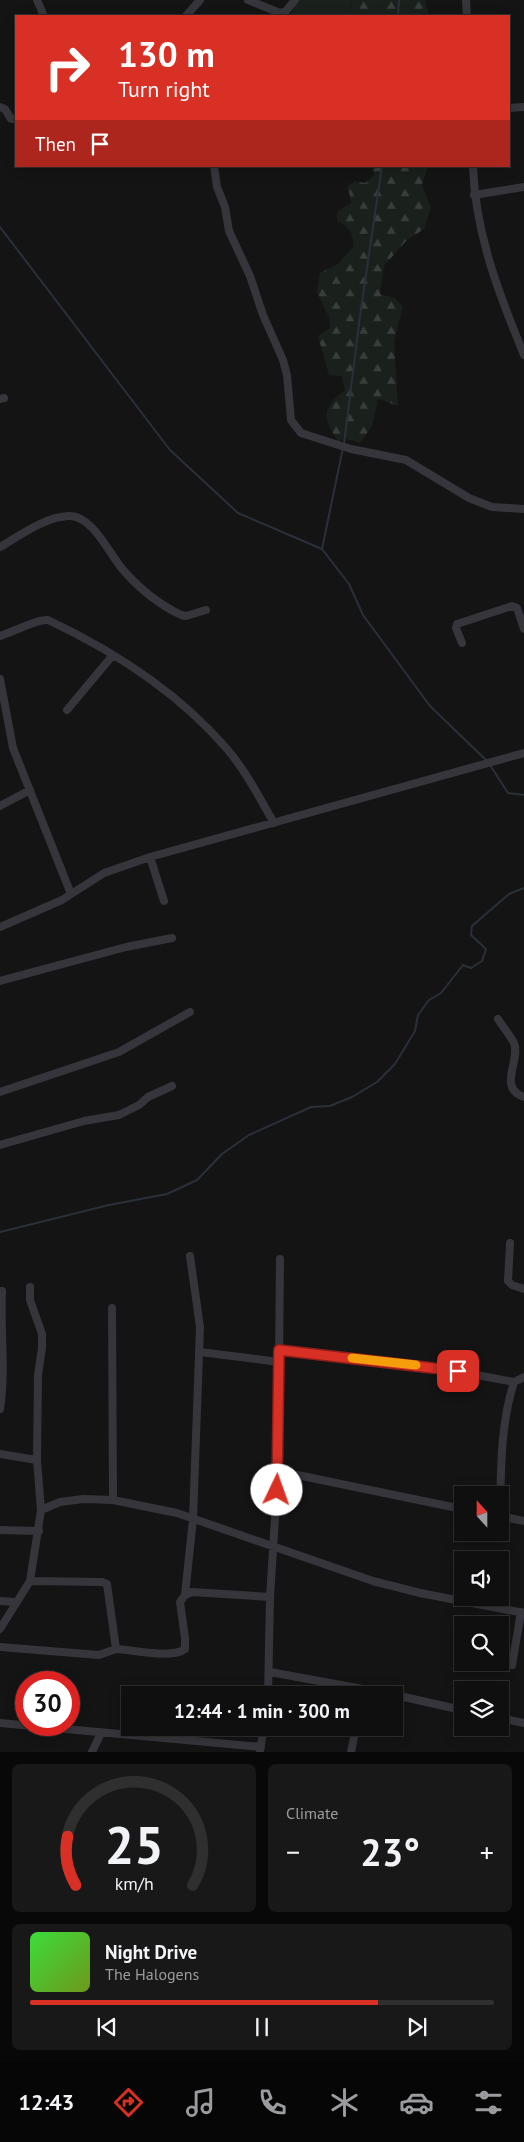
<!DOCTYPE html>
<html lang="en">
<head>
<meta charset="utf-8">
<style>
	:root { --surface:#0f0f10; --page:#181819; --text:#f1f3f6; --muted:#9b9c9f; --line:#2f2f30; --accent:#d93025 }
	body { margin:0; font-family:"PT Sans",sans-serif; background:var(--page); color:var(--text); height:100vh; display:flex; flex-direction:column; font-size:19px; white-space:nowrap }
	* { box-sizing:border-box; margin:0 }
	p { font-size:16px; color:var(--muted) }
	.icon { flex:none; width:28px; height:28px; fill:none; stroke:currentColor; stroke-width:2; stroke-linecap:round; stroke-linejoin:round }
	.map { position:relative; height:1752px; overflow:hidden }
	.side { display:flex; flex-direction:column; gap:12px; padding:12px; background:#080809; flex:1 }
	.side>* { flex:none }
	.banner { position:absolute; left:15px; top:15px; width:495px; height:152px; border-radius:0px; box-shadow:0 2px 12px #0003,0 0 0 1px var(--line); background:#d93025; color:#fff; overflow:hidden }
	.needle { width:32px; rotate:339deg }
	.fabs { position:absolute; left:454px; top:1486px; display:grid; gap:10px }
	.fabs a { display:grid; place-items:center; width:55px; height:55px; border-radius:0px; background:var(--surface); box-shadow:0 2px 12px #0003,0 0 0 1px var(--line); font-size:25px }
	.speed { position:absolute; left:15px; top:1671px; display:flex; gap:10px; font-size:25px; font-weight:700; text-align:center }
	.speed>* { display:grid; place-content:center; width:65px; height:65px; border-radius:50%; background:var(--surface); box-shadow:0 2px 12px #0003,0 0 0 1px var(--line); line-height:1 }
	.speed .limit { border:8px solid #d22; background:#fff; color:#111 }
	.pin { position:absolute; display:grid; place-items:center; width:42px; height:42px; color:#fff; margin:-21px; border-radius:10px; box-shadow:0 2px 8px #0006 }
	.me { position:absolute; width:55px; margin:-28px; rotate:3deg; stroke-linejoin:round; filter:drop-shadow(0 0 4px #0008) }
	.turn { display:flex; align-items:center; gap:18px; height:105px; padding:0 20px; font-size:22px }
	.turn .icon { width:65px; height:65px; stroke-width:2.5 }
	.turn b { display:block; font-size:35px; line-height:42px }
	.then { display:flex; align-items:center; height:48px; padding:0 20px; background:#0003; gap:10px; font-size:19px }
	.big { font-size:38px; font-weight:700; line-height:1.1 }
	.side .tile { flex:1; display:flex; flex-direction:column; justify-content:center; gap:8px; min-width:0; padding:0 18px; border-radius:8px; background:var(--page) }
	.side .dial { align-items:center; gap:0 }
	.dial svg { height:130px; overflow:visible; fill:none; stroke:var(--line); stroke-width:7; stroke-linecap:round; text-anchor:middle }
	.dial text { fill:var(--text); stroke:none }
	.song { display:flex; align-items:center; gap:15px }
	.cover { width:60px; height:60px; border-radius:8px; background:linear-gradient(135deg,hsl(120 70% 55%),hsl(80 70% 35%)) }
	.played { height:5px; border-radius:2px; background:linear-gradient(90deg,var(--accent) 75%,var(--line) 75%) }
	.keys { display:flex; justify-content:space-around; direction:ltr }
	.heat { display:flex; justify-content:space-between; align-items:center; font-size:28px; direction:ltr }
	.side .tiles { flex:1; display:grid; gap:12px; grid-template-columns:1fr 1fr }
	.tile:last-child { grid-column:span 2 }
	.trip { position:absolute; left:121px; top:1686px; width:282px; height:50px; border-radius:0px; background:var(--surface); box-shadow:0 2px 12px #0003,0 0 0 1px var(--line); font-weight:700; line-height:50px; text-align:center }
	.tab-bar { display:flex; height:80px; justify-content:space-around; align-items:center; background:#060606; color:var(--muted) }
	.tab-bar .icon { width:35px; height:35px }
	.tab-bar .active { color:var(--accent) }
	.tab-bar b { font-size:22px; color:var(--text) }
	.map>svg:first-child { display:block }
	.grass { fill:#1a201c }
	.forest { fill:url(#forest-firs) }
	.lines { fill:none; stroke-linecap:round; stroke-linejoin:round }
	.stream { stroke:#2a3039; stroke-width:2 }
	.street { stroke:#35353b; stroke-width:8 }
	.route-casing { stroke:#8d1f18; stroke-width:12 }
	.route { stroke:#d93025; stroke-width:9 }
	.slow { stroke:#f59e0b; stroke-width:9 }
</style>
</head>
<body>
<div class="map">
<svg width="524" height="1752" viewBox="0 0 524 1752">
	<defs>
		<pattern id="forest-firs" width="22" height="20" patternUnits="userSpaceOnUse" patternTransform="scale(1.25)"><rect width="22" height="20" fill="#1a201c"/><path d="M5 1l3.5 6h-7zM16 11l3.5 6h-7z" fill="#383e3b"/></pattern>
	</defs>
	<rect width="100%" height="100%" fill="#141415"/>
	<path class="grass" d="M298,0H352L351,16H290Z"/>
	<path class="forest" d="M352,0H425L429,16H351Z
		M372,166H428L422,185L431,208L424,229L406,241L384,266L380,294L394,298L403,306L394,341L398,406L378,399L372,426L360,443L348,439L338,441C322,418 322,407 345,390L342,376L329,375L318,336L330,328L329,318L317,292L320,273L338,264L354,246C353,233 349,226 337,221V212L351,203L348,186L355,181L365,183L374,175Z"/>
	<g class="lines">
		<path class="stream" d="M398,16L399,0
			M0,227L170,450L238,513L322,549L349,584L363,615L430,706L487,761
			M344,444L360,316L382,166
			M322,549L343,448
			M490,765L508,793L524,795
			M0,1232L109,1205L167,1194L197,1180L222,1154L249,1135L311,1107L330,1106L352,1097L377,1082L395,1064L415,1031L418,1015L429,1000L441,993L463,965L471,968L482,961L486,949L471,935L472,926L509,894L524,888"/>
		<path class="street" d="M37,0L44,16
			M248,0L280,13L286,11L295,0
			M466,0L467,16
			M186,16L200,0
			M0,107L5,109L11,119H16
			M509,108L524,107
			M214,166L217,187L225,207L229,231L250,276L263,315L283,360L287,375L291,420L301,433L351,449L406,460L469,498L492,507L524,509
			M473,166C475,233 499,294 524,355
			M474,195L524,187
			M0,399L4,398
			M0,547C21,535 44,517 69,516C93,515 110,556 124,571C140,589 160,605 181,615L186,616L206,610
			M0,636C13,632 37,619 48,620C116,652 178,692 227,749C246,771 260,799 274,823
			M462,643L456,628L457,624L512,606L517,608L524,629
			M0,679L13,748L71,894
			M67,710L113,655
			M0,806L30,790
			M150,857L524,753
			M0,927L62,900L104,873L150,857L164,901
			M0,981L126,947L172,938
			M498,1019C503,1027 510,1035 514,1043C521,1060 497,1088 524,1097
			M0,1092L119,1052L190,1012
			M0,1145L84,1121L119,1115L139,1105L148,1097L172,1086
			M510,1243L508,1281L512,1285L524,1289
			M112,1308L113,1500
			M279,1349L439,1368L514,1382L524,1377
			M200,1352L279,1362
			M0,1409C6,1370 0,1331 2,1291
			M0,1454L37,1460
			M278,1471L462,1509
			M41,1510L60,1502L83,1499L113,1500L177,1513L373,1581L420,1593L524,1613
			M500,1516C501,1471 500,1426 514,1382
			M500,1516L524,1521
			M0,1530L39,1531
			M185,1595L192,1592L270,1597
			M0,1601L16,1602
			M0,1629L30,1581L41,1510L37,1460L38,1375L42,1348V1334L30,1300V1287
			M0,1647L99,1655L116,1649L107,1584L102,1582L30,1581
			M116,1649C133,1650 172,1659 185,1649V1638L180,1602L185,1595L193,1519L200,1327L190,1256
			M512,1665L521,1612
			M270,1672L395,1695
			M268,1695L270,1597L278,1471L280,1259
			M395,1695L462,1710
			M500,1718L524,1723
			M0,1723L261,1747
			M260,1750L264,1728
			M92,1752L101,1733
			M351,1752L356,1728"/>
	</g>
	<g class="lines">
		<g class="route-casing">
			<path id="route" d="M277,1490L279,1350L458,1371"/>
		</g>
		<use href="#route" class="route"/>
		<path class="slow" d="M352,1358L416,1365"/>
	</g>
</svg>
<div class="fabs">
<a><svg class="needle" viewBox="-14 -14 28 28"><path d="M0-13l5 13h-10z" fill="#e53935"/><path d="M0 13l5-13h-10z" fill="#9b9c9f"/></svg></a>
<a><svg class="icon" aria-label="sound" viewBox="0 0 24 24"><path d="M4 9h4l5-4v14l-5-4H4zM17 9q2 3 0 6"/></svg></a>
<a><svg class="icon" aria-label="search" viewBox="0 0 24 24"><circle cx="10" cy="10" r="6"/><path d="M15 15l6 6"/></svg></a>
<a><svg class="icon" aria-label="layers" viewBox="0 0 24 24"><path d="M12 4l9 5-9 5-9-5zM3 14l9 5 9-5"/></svg></a>
</div>
<div class="speed"><div class="limit">30</div></div>
<div class="pin" style="left:458px;top:1371px;background:#d93025"><svg class="icon" aria-label="arrive" viewBox="0 0 24 24"><path d="M6 21V4h12l-3 4 3 4H6"/></svg></div>
<svg class="me" style="left:277px;top:1490px" viewBox="-20 -20 40 40"><circle r="19" fill="#fff"/><path d="M0-13L10 11 0 6-10 11z" fill="#d93025"/></svg>
<div class="trip">12:44 · 1 min · 300 m</div>
<div class="banner">
<div class="turn"><svg class="icon" aria-label="right" viewBox="0 0 24 24"><path d="M7 20v-9h11M14 6l5 5-5 5"/></svg><div><b>130 m</b>Turn right</div></div>
<div class="then">Then<svg class="icon" aria-label="arrive" viewBox="0 0 24 24"><path d="M6 21V4h12l-3 4 3 4H6"/></svg></div>
</div>
</div>
<section class="side">
<div class="tiles">
<div class="tile dial"><svg viewBox="0 0 100 80">
<path d="M14 69A42 42 0 1 1 86 69"/>
<path d="M14 69A42 42 0 0 1 9 39" stroke="#d93025"/>
<text x="50" y="56" font-size="32" font-weight="700">25</text>
<text x="50" y="72" font-size="11">km/h</text>
</svg></div>
<div class="tile"><p>Climate</p>
<div class="heat"><a>−</a><b class="big">23°</b><a>+</a></div>
</div>
<div class="tile">
<div class="song"><i class="cover"></i><div><b>Night Drive</b><p>The Halogens</p></div></div>
<div class="played"></div>
<div class="keys"><svg class="icon" aria-label="previous" viewBox="0 0 24 24"><path d="M18 5L8 12l10 7zM5 5v14"/></svg><svg class="icon" aria-label="pause" viewBox="0 0 24 24"><path d="M8 5v14M16 5v14"/></svg><svg class="icon" aria-label="next" viewBox="0 0 24 24"><path d="M6 5l10 7-10 7zM19 5v14"/></svg></div>
</div>
</div>
</section>
<nav class="tab-bar">
<b>12:43</b>
<svg class="icon active" aria-label="directions" viewBox="0 0 24 24"><path d="M12 3l9 9-9 9-9-9zM9 14v-3h6M13 9l2 2-2 2"/></svg>
<svg class="icon" aria-label="music" viewBox="0 0 24 24"><path d="M9 18V5l10-2v13"/><circle cx="6" cy="18" r="3"/><circle cx="16" cy="16" r="3"/></svg>
<svg class="icon" aria-label="phone" viewBox="0 0 24 24"><path d="M5 4h4l2 5-3 2q2 4 5 5l2-3 5 2v4C11 20 4 13 5 4z"/></svg>
<svg class="icon" aria-label="climate" viewBox="0 0 24 24"><path d="M12 3v18M4 7l16 10M4 17L20 7"/></svg>
<svg class="icon" aria-label="car" viewBox="0 0 24 24"><path d="M5 17H2v-5l4-1 3-4h7l3 4 3 1v5h-3M9 17h6M6 11h13"/><circle cx="7" cy="17" r="2"/><circle cx="17" cy="17" r="2"/></svg>
<svg class="icon" aria-label="filters" viewBox="0 0 24 24"><path d="M4 7h16M4 17h16"/><circle cx="9" cy="7" r="2"/><circle cx="15" cy="17" r="2"/></svg>
</nav>
</body>
</html>
